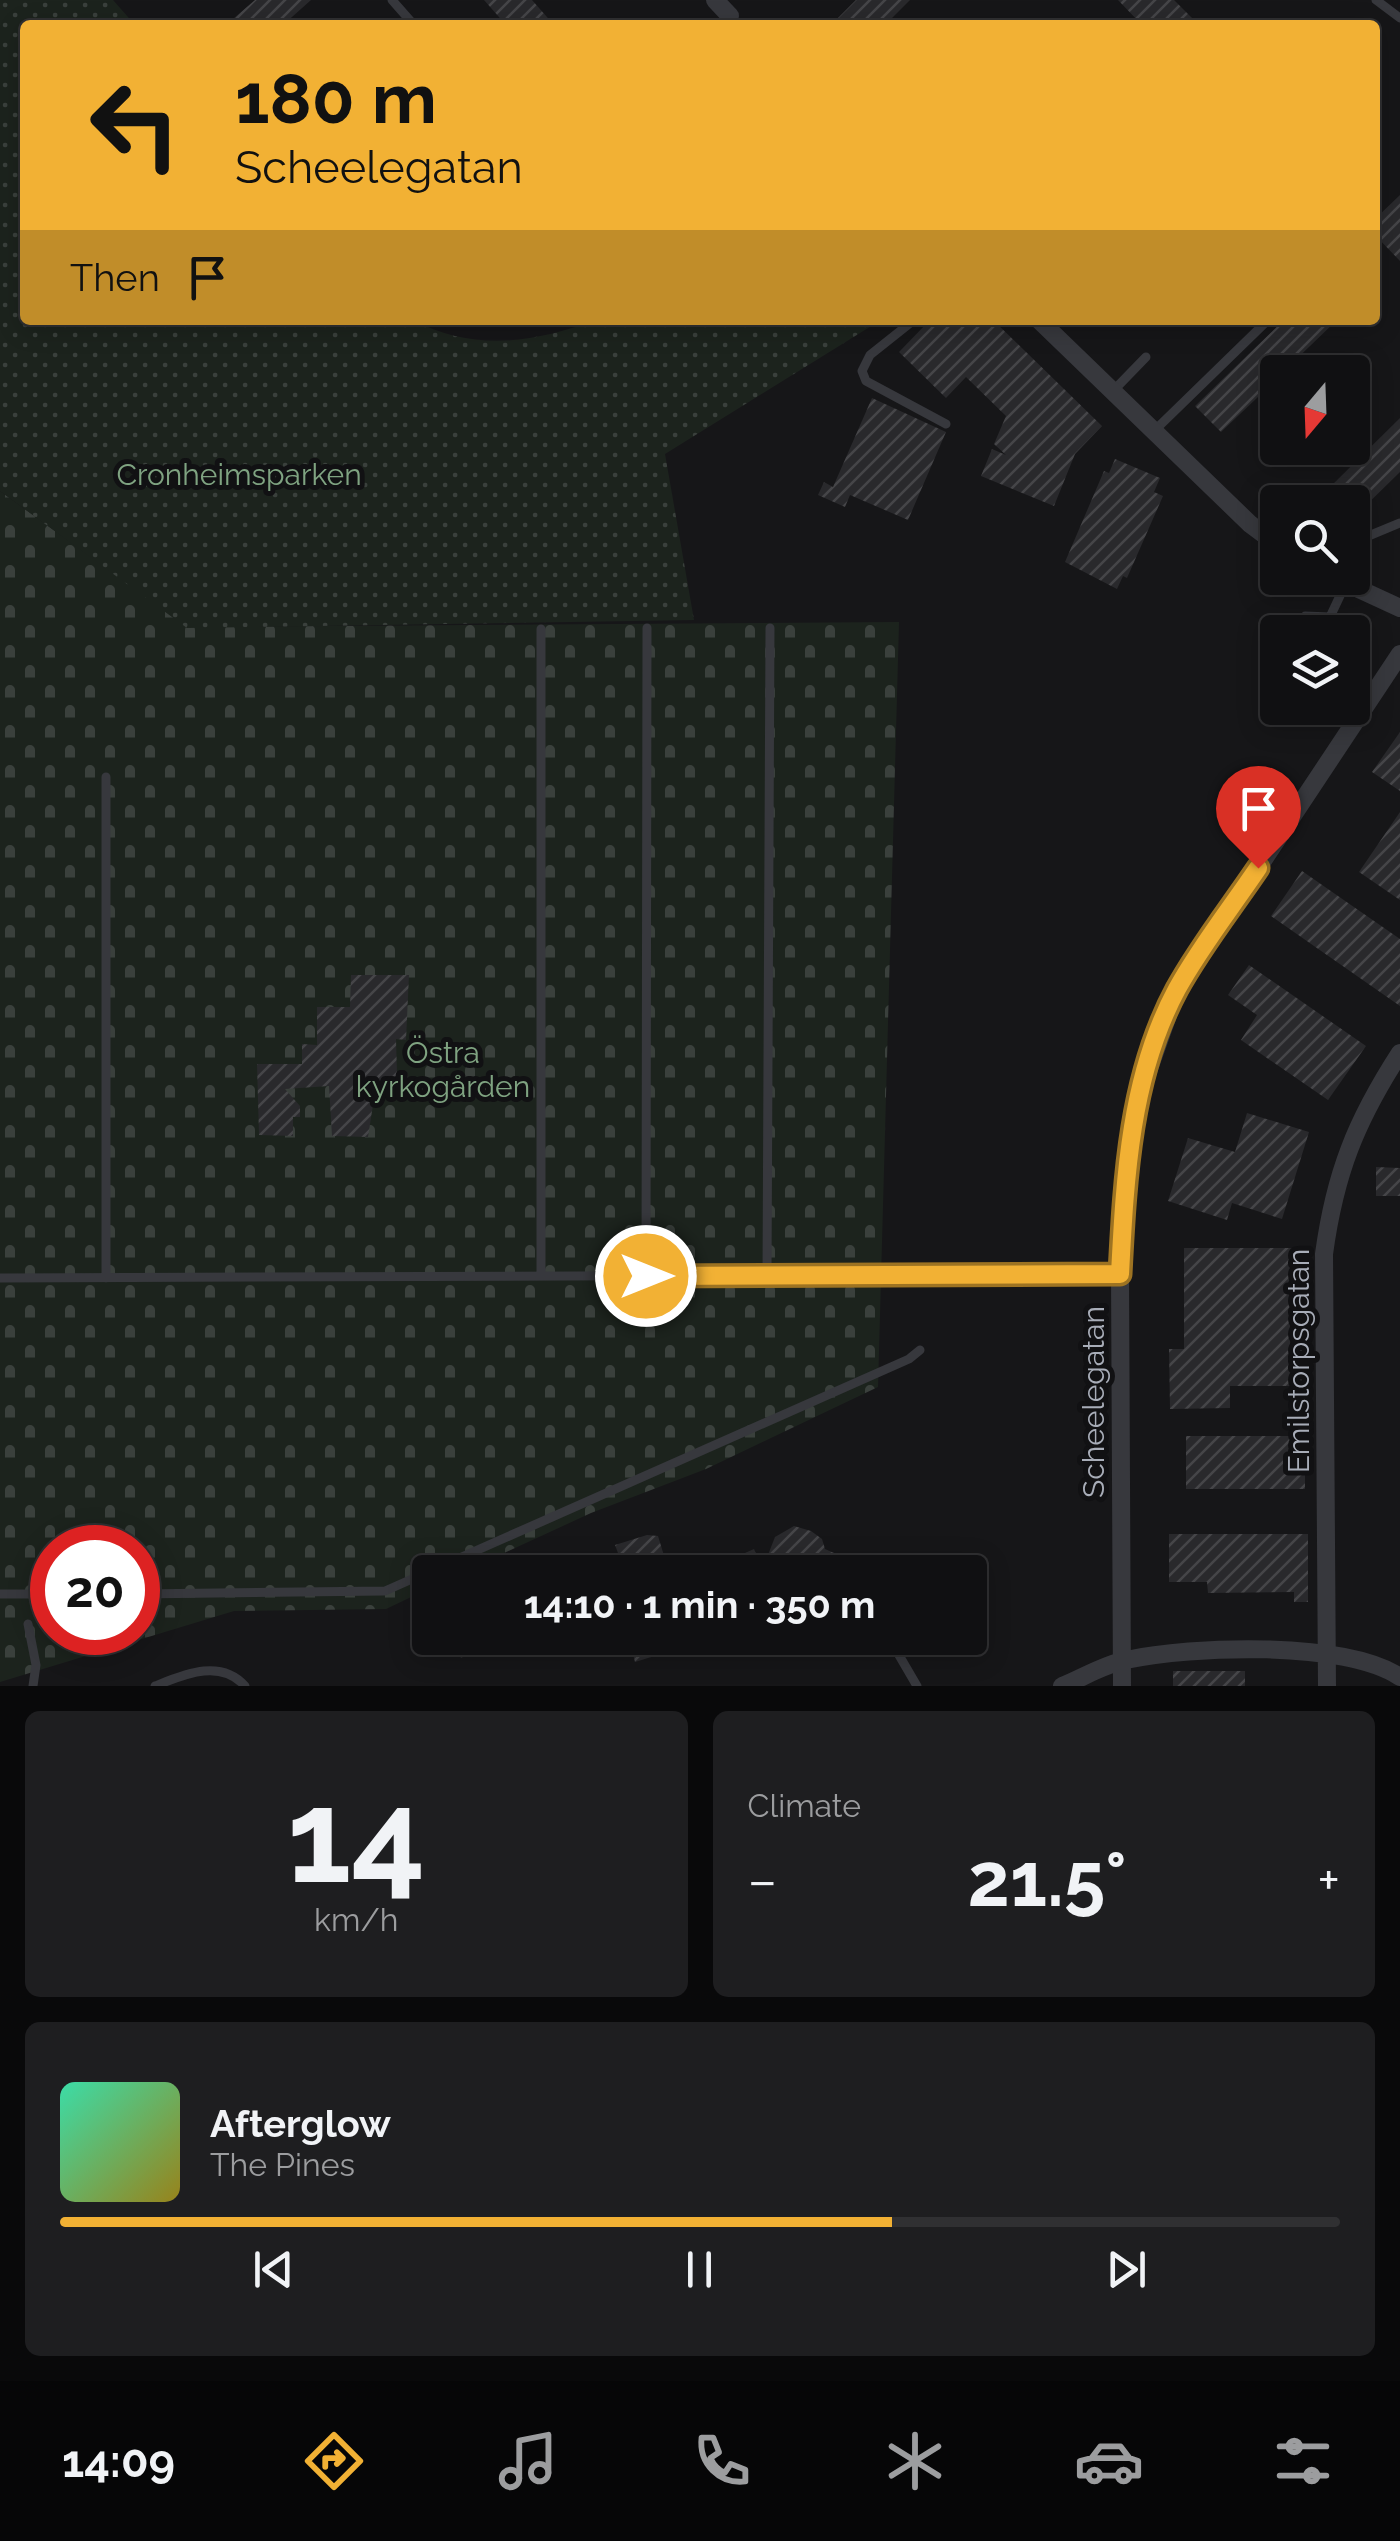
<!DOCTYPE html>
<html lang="en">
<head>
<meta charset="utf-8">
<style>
	:root { --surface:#101012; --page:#1e1e20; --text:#f1f3f6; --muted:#9c9d9f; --line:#303032; --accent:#f2b134 }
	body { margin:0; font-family:Raleway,sans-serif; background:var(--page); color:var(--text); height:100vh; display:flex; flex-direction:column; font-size:38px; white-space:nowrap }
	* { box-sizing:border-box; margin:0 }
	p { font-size:32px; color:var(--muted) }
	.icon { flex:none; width:55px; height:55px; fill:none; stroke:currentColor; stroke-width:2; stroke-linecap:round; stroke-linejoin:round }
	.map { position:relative; height:1686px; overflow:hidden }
	.side { display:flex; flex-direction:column; gap:25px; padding:25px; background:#09090a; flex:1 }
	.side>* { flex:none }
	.guide { position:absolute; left:20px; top:20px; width:1360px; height:305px; border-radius:10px; box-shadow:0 5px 25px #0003,0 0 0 2px var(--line); background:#f2b134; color:#111; overflow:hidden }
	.needle { width:65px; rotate:199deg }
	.controls { position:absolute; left:1260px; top:355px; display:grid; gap:20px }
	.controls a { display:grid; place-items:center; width:110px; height:110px; border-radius:10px; background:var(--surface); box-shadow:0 5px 25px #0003,0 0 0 2px var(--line); font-size:50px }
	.speed { position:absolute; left:30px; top:1525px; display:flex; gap:20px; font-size:50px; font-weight:700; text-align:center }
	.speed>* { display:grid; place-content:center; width:130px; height:130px; border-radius:50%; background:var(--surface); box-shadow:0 5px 25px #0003,0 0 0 2px var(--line); line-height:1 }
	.speed .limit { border:15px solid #d22; background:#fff; color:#111 }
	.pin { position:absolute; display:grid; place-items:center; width:85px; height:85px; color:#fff; margin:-102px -42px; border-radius:50% 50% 50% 0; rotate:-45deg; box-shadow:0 0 10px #0007 }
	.pin .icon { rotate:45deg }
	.me { position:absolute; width:110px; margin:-55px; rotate:90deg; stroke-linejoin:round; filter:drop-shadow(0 0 8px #0008) }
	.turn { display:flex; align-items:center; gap:35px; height:210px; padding:0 50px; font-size:45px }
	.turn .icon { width:130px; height:130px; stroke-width:2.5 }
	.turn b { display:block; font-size:70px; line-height:85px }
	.then { display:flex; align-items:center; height:95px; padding:0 50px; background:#0003; gap:20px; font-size:38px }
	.big { font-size:75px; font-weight:700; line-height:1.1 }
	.side .widget { flex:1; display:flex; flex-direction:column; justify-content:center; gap:15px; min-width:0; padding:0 35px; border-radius:15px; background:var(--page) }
	.side .dial { align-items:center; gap:0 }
	.dial b { font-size:130px; line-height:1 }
	.song { display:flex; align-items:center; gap:30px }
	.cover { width:120px; height:120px; border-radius:15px; background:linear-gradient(135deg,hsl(160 70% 55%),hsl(50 70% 35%)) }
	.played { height:10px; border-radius:5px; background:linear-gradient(90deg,var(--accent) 65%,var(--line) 65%) }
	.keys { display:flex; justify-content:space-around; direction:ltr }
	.heat { display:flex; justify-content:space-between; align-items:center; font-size:55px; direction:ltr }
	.side .tiles { flex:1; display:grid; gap:25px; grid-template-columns:1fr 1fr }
	.widget:last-child { grid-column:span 2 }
	.trip { position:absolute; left:412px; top:1555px; width:575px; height:100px; border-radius:10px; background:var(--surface); box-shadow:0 5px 25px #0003,0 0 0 2px var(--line); font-weight:700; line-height:100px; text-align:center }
	.dock { display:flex; height:160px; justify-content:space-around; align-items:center; background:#060607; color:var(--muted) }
	.dock .icon { width:70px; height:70px }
	.dock .current { color:var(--accent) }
	.dock b { font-size:45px; color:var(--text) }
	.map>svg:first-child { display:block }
	.cemetery { fill:url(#cemetery-stones); fill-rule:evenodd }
	.park { fill:url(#park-dots) }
	.building { fill:url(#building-hatch) }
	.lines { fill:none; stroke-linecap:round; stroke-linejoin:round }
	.service { stroke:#37383d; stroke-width:9 }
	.minor { stroke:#37383d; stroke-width:18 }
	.route-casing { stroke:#9d7322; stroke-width:25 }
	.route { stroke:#f2b134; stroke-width:18 }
	.labels { text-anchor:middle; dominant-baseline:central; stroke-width:10; stroke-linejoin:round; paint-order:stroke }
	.park-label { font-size:30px; fill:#7fa381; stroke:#111113 }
	.street-label { font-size:30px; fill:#a8adb8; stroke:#111113 }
</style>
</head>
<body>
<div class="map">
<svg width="1400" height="1686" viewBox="0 0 1400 1686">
	<defs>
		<pattern id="cemetery-stones" width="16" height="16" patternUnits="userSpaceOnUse" patternTransform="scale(2.5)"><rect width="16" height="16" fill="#1c231d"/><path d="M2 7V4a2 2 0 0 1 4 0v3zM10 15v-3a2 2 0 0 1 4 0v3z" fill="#3a403c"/></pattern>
		<pattern id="park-dots" width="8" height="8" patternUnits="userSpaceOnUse" patternTransform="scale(2.5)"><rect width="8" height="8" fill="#1c231d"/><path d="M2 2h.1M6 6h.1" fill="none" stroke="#3a403c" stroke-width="1.8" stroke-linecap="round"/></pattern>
		<pattern id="building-hatch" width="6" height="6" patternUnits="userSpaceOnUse" patternTransform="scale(2.5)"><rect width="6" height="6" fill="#29292c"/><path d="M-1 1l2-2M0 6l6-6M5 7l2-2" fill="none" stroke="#454548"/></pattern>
	</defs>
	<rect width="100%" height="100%" fill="#161618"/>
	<path class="cemetery" d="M0,491L187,627L899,622L878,1387L706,1469L591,1513L463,1572H430V1588L386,1609L234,1611L0,1682ZM52,1548H138V1632H52Z"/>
	<path class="park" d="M0,0H113L135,25H25V320H413C474,352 533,343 596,320H881L665,454L694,620L187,628L0,491Z"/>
	<path class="building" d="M255,0H311L283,25H226Z
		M484,0H532L554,25H506Z
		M856,0H910L885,25H831Z
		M1118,0H1174L1199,25H1142Z
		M1400,195V261L1375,235V219Z
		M930,320H993L1102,426L1075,454L1054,506L981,476L992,449L1006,455L994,444L1006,416L966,377L946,398L899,352Z
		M1284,320H1337L1283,372H1278V378L1221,432L1195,406Z
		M872,398L946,432L908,520L850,495L845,507L818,495L824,482L833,487Z
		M1400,418V472L1352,519V502H1315Z
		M1115,459L1160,478L1154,492L1163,496L1127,578L1123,576L1117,589L1065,562L1104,471L1109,473Z
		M1400,732V791L1372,772Z
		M1400,812V900L1359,872Z
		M1302,871L1400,939V1006L1271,916Z
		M1249,965L1366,1046L1328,1100L1241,1040L1257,1015L1228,995Z
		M351,975H409L406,1040L396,1039L397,1074H408V1093L375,1092L368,1137L332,1136L329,1086L285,1089L300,1106V1117H293V1136L259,1135L257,1064H302V1044L317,1045V1007H350Z
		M1247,1113L1309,1132L1282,1219L1232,1203L1227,1220L1168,1201L1188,1138L1235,1152Z
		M1376,1167L1400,1168V1196H1376Z
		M1184,1248H1302L1303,1273H1290V1348H1306V1386H1230V1408L1170,1409L1169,1349H1184Z
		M1186,1436H1305V1489H1186Z
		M794,1526L811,1531L822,1539L825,1549L834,1553L827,1571L796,1570L766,1560L775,1537Z
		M1169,1534H1308V1602H1294V1592L1208,1593L1207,1582H1169Z
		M647,1535L658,1536L669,1572H616L610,1555L618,1553L615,1545Z
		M754,1549L764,1572H732L727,1561Z
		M450,1638H499L461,1658Z
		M616,1638H703V1641L635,1662L632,1650L621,1654Z
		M1173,1671H1245V1686H1173Z"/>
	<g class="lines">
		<path class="service" d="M392,0L414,25
			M1376,0L1400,18
			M914,320L870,355L862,371L866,381L946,424
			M1113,391L1146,357
			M1154,431L1268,320
			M1352,553L1366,537L1400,523
			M1330,617L1346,583
			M541,629V1276
			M1287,632L1305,616L1330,617L1343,632
			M1278,655V660
			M767,1275L770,628
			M646,1276L647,628
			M0,1278L1120,1274
			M106,1278V777
			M0,1594H52
			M138,1594L385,1591L909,1359L920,1350
			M28,1624L36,1665L33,1686
			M889,1638L917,1686
			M155,1686C183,1675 220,1658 245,1686"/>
		<path class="minor" d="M715,0L730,16
			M1039,320L1250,524L1278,545
			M1335,578L1400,608
			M1062,1686C1082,1678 1105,1664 1126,1660C1192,1646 1344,1640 1400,1677
			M1122,1686L1120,1274L1127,1157L1139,1097L1177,990L1400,654
			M1327,1686L1324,1254C1335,1173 1356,1121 1400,1053"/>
	</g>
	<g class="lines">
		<g class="route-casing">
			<path id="route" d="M646,1276L1120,1274C1125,1178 1130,1076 1177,989C1200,947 1231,908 1258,868"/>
		</g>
		<use href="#route" class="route"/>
	</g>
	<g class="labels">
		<g class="park-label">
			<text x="239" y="474">Cronheimsparken</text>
			<text x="443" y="1052">Östra<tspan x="443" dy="34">kyrkogården</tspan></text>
		</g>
		<g class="street-label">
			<text transform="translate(1298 1361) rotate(-90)">Emilstorpsgatan</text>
			<text transform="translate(1093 1402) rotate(-90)">Scheelegatan</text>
		</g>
	</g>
</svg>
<div class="controls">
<a><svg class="needle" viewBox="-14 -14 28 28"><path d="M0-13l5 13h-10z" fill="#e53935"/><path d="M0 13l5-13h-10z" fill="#9c9d9f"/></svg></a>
<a><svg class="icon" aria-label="search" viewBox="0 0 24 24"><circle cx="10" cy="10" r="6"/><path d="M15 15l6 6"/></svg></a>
<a><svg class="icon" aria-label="layers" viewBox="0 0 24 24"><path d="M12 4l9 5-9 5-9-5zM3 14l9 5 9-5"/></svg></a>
</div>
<div class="speed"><div class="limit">20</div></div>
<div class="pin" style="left:1258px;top:868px;background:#d93025"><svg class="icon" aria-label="arrive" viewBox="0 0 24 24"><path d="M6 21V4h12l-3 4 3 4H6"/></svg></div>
<svg class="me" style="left:646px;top:1276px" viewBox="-20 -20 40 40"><circle r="17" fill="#f2b134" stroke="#fff" stroke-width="3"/><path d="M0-11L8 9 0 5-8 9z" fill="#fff"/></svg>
<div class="trip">14:10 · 1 min · 350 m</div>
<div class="guide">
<div class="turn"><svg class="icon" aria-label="left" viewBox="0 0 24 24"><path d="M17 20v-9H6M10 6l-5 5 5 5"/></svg><div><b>180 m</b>Scheelegatan</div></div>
<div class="then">Then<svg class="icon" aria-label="arrive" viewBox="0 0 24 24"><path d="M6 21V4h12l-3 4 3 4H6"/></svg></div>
</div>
</div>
<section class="side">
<div class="tiles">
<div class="widget dial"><b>14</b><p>km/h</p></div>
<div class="widget"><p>Climate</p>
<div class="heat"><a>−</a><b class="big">21.5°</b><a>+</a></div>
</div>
<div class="widget">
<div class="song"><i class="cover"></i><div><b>Afterglow</b><p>The Pines</p></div></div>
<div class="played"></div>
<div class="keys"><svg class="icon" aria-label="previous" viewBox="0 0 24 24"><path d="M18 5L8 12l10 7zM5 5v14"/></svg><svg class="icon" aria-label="pause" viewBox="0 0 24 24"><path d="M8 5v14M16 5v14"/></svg><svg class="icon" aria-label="next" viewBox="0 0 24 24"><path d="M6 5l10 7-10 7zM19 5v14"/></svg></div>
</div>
</div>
</section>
<nav class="dock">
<b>14:09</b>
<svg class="icon current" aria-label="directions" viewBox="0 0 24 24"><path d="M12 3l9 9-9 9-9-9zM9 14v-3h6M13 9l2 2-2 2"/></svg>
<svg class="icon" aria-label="music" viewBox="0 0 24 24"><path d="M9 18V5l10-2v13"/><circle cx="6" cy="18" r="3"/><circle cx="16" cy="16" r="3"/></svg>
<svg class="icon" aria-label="phone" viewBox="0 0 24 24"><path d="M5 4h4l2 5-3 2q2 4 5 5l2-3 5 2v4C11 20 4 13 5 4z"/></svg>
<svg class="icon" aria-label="climate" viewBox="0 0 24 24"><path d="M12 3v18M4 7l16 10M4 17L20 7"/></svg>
<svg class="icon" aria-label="car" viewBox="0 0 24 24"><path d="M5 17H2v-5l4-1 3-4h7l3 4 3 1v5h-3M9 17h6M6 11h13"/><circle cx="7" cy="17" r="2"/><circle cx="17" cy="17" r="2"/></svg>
<svg class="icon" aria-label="filters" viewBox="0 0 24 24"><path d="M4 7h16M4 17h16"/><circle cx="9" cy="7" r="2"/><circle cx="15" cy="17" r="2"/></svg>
</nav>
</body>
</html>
